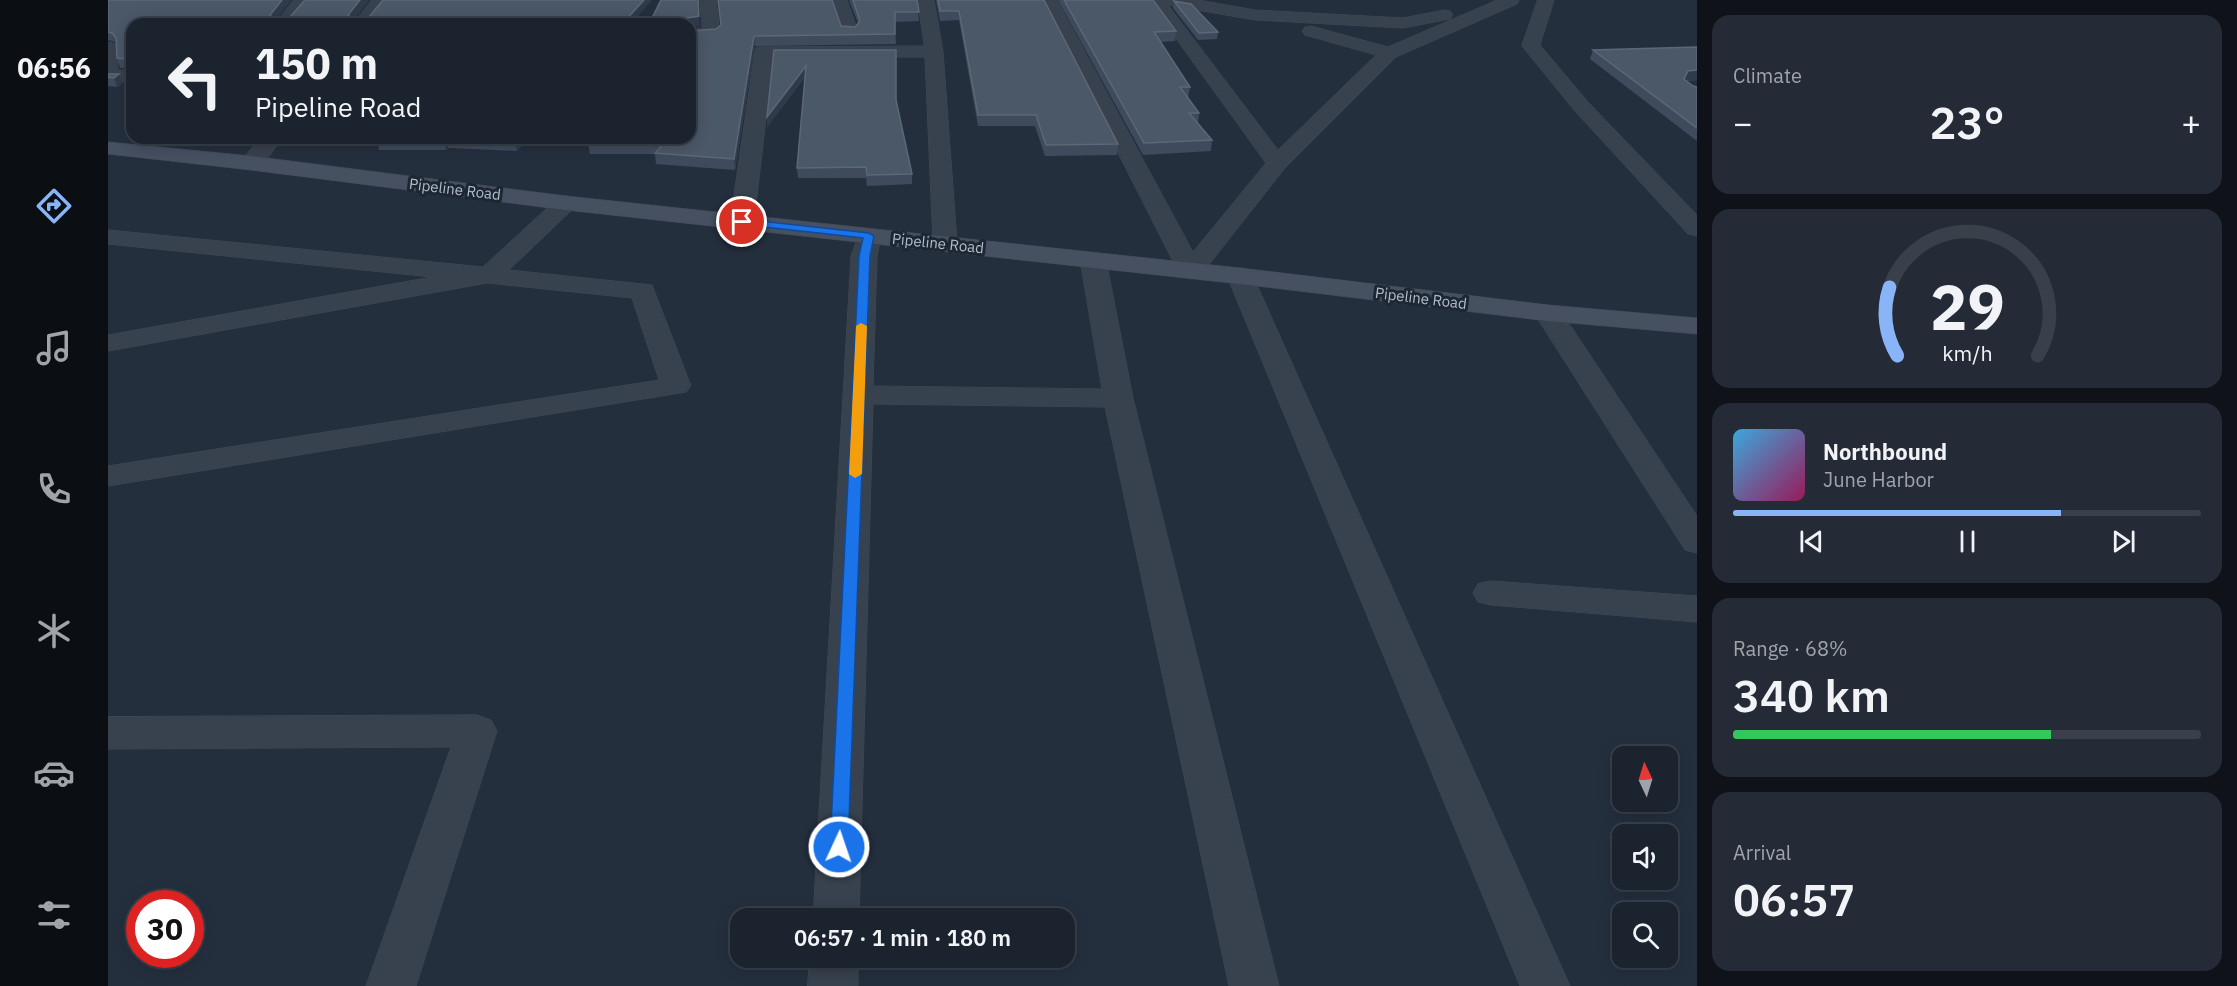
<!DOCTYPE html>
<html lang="en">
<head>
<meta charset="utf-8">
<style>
	:root { --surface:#1b232e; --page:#242b36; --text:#f1f3f6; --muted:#a0a4aa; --line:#39404a; --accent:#8ab4f8 }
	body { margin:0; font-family:"IBM Plex Sans",sans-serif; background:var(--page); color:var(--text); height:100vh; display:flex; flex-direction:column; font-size:22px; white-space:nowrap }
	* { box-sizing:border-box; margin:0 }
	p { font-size:20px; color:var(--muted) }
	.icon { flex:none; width:33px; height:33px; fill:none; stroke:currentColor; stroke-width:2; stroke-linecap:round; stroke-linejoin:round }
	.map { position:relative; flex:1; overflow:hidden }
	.details { display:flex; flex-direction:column; gap:15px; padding:15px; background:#0f1319; width:540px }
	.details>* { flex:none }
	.hud { position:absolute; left:18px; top:18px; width:570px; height:126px; border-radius:18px; box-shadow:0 3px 15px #0003,0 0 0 2px var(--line); background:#1b232e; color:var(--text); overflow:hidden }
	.needle { width:39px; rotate:356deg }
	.fabs { position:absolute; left:1504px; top:746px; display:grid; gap:12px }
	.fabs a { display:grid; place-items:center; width:66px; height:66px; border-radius:12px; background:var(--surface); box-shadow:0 3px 15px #0003,0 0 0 2px var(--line); font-size:30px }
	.speed { position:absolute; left:18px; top:890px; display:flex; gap:12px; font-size:30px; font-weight:700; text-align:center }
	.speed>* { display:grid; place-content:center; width:78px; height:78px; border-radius:50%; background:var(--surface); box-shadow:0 3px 15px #0003,0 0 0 2px var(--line); line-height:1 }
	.speed .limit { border:9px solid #d22; background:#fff; color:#111 }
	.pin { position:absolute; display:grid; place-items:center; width:51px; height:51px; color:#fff; margin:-26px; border:3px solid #fff; border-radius:50%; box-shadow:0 2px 6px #0007 }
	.me { position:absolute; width:66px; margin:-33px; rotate:3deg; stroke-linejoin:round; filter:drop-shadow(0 0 4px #0008) }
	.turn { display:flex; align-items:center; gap:21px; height:126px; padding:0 30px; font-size:27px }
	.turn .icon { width:78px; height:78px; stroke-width:2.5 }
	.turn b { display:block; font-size:42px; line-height:51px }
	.big { font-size:45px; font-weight:600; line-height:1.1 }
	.details .card { flex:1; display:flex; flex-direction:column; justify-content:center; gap:9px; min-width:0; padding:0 21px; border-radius:18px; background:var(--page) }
	.details .dial { align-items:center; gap:0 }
	.dial svg { height:156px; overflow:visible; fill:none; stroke:var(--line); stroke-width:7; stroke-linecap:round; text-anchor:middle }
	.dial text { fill:var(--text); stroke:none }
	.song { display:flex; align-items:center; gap:18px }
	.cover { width:72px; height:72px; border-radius:9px; background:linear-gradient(135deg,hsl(200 70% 55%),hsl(330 70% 35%)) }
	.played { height:6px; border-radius:3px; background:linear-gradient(90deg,var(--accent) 70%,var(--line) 70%) }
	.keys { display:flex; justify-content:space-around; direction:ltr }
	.heat { display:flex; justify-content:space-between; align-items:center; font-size:33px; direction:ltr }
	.charge { height:9px; border-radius:4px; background:linear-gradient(90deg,#34c759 68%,var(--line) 0) }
	.trip { position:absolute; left:622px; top:908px; width:345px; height:60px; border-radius:18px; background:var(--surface); box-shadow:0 3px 15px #0003,0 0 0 2px var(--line); font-weight:600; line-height:60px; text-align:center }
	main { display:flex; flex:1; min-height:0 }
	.tab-bar { display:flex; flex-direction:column; width:108px; justify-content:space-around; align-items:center; background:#0b0e12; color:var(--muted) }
	.tab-bar .icon { width:42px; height:42px }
	.tab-bar .active { color:var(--accent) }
	.tab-bar b { font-size:27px; color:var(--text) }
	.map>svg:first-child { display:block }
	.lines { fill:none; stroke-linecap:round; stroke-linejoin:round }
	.street-casing { stroke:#414a57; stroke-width:1 }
	.secondary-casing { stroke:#414a57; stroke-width:1 }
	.street { fill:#38414e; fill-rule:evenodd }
	.secondary { fill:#465061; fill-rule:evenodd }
	.wall { fill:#3f4b5c }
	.shaded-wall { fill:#2f3b4b }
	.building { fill:#4b5868; stroke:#5c6777; stroke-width:1.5 }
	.route { fill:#1a73e8; stroke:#114b97; stroke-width:1.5 }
	.slow { fill:#f59e0b }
	.labels { text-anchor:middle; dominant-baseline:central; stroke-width:6; stroke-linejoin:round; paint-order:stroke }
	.far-street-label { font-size:15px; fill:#b4bcc9; stroke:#1d2633 }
</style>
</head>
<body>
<main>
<nav class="tab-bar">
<b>06:56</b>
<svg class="icon active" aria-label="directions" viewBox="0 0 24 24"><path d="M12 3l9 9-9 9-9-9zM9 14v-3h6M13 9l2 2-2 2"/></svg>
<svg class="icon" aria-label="music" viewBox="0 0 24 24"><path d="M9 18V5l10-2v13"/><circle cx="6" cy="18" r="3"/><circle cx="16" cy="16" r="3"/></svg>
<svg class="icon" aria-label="phone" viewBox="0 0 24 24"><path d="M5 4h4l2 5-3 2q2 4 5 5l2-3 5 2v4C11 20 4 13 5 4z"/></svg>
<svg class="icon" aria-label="climate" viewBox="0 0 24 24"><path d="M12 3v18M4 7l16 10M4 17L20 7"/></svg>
<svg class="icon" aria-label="car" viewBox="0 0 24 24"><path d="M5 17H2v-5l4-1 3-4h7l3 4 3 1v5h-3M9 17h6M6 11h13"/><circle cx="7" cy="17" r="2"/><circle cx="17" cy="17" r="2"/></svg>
<svg class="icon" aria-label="filters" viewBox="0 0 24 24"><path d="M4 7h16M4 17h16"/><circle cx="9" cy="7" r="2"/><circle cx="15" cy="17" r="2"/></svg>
</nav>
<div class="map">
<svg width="1589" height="986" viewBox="0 0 1589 986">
	<rect width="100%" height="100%" fill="#242f3e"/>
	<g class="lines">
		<g class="street-casing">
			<path id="street" d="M186,0H203L185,24H167Z
				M264,0H281L263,24H245Z
				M592,0H608L612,33L609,37L582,39V29L594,28Z
				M723,0H739L750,31L747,35H735Z
				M810,0H826L835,52L849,243L846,248L837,250L828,248L825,243L817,57H665L646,222L643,227L634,229L625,227L622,222L647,51L649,47L816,46Z
				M933,0H949L1085,252L1158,163L1040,0H1090L1147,10L1295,18L1336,10L1342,11L1345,15L1342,19L1295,28L1147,20L1060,5L1170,150L1268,55L1197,35L1194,31L1197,27L1203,26L1280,47L1389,0H1411L1409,4L1288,57L1177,168L1092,276L1083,279L1074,276L1070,271Z
				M1430,0H1446L1432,45L1480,102L1589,215V236L1580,234L1466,110L1414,46Z
				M0,42L6,43L9,47L10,70H24V82L0,81Z
				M152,138H174C164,152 154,172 135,168L132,163Z
				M458,196L466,198L470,203L466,208L401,270L544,285L583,386L578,392L0,486V466L551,380L524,298L379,283L0,351V335L324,277L0,244V230L375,267L450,198Z
				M761,229L770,231L773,236L769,256L765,386L994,389L972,260L976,255L985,252L994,255L998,260L1025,398L1171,986H1121L997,407L765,404L751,918H705L743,256L752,231Z
				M1132,268L1141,271L1145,276L1462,986H1412L1119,276L1123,271Z
				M1440,305L1450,307L1589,516V553L1577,550L1426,313L1430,307Z
				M1383,581L1589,596V622L1383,605L1370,602L1365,593L1370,584Z
				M369,715L383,720L389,731L308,986H258L343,747L0,749V717Z
				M702,957H750V986H700Z"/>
		</g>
		<g class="secondary-casing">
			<path id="secondary" d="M0,142L143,156L458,196L1132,268L1440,305L1589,318V334L1440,321L1132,284L458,210L143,170L0,154Z"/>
		</g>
		<use href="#street" class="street"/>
		<use href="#secondary" class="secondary"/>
	</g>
	<path class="wall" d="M0,0H183L170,17H182L261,0L248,17L523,24H24L23,68H12L9,58L8,42L0,40Z
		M741,0H809L811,21L787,22L788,44L647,46L627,170L548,164L547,154H482L480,143L582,31L733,26L747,27L750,23Z
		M828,0H936L1010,144L1009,155L937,156L927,126H870L851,20L832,21Z
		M950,0H1045L1068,31L1067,41L1052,42L1082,87L1080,98L1091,113L1090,123L1104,140L1103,151L1035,155Z
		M1066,1L1110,32L1109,39L1090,40L1065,8Z
		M1589,47V80L1579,81L1585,86L1589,87V141L1482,59L1485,50Z
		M666,50L788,100L804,174V184L759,186L758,178H690L689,168L697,77L659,127Z
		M0,74L14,84L9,87L0,86Z
		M262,138H421L409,151L340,148L338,150H271L269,139Z"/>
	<path class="shaded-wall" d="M174,0H183L165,24L162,15Z
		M252,0H261L243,24L240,15Z
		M536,0H544L523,24H514Z
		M590,0L592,26L582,27V24H579V18Z
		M646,36L647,46L627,170L626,159Z
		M698,66V75L659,127V117Z
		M1589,70V80L1576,81L1573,89L1580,71Z
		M11,74L14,84L9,87L6,78Z
		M338,138L340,148L338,150L336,140Z
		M410,138H421L409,151L407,141Z"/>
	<path class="building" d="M0,0H174L162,15L164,17H182L197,0H252L240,15L243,17H261L275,0H536L514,24H24V66L23,67L22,59L9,58L8,38L4,33L0,32Z
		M553,0H590L591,16L579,18V24H541Z
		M610,0H724L733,26L747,27L752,21L745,0H809L811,12H787V34L646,36L626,159L547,153L556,143H480L483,138H582V31L608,29L613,25Z
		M830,0H936L1010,144L938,145L928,115H870L851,11H832Z
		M956,0H1045L1068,31L1046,32L1082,87H1072L1091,113H1081L1104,140L1036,143Z
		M1066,1L1083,4L1110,32L1091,33Z
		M1589,47V70L1580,71L1576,79L1585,86L1589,87V128L1485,50Z
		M666,50H788V100L804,174L759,175L758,167L689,168L698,66L659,117Z
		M0,74H11L6,78L0,77Z
		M270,138H337L336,140H268Z
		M349,138H410L407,141Z"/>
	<path class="route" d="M634,219L761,233L766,236L762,256L740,847L738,852L731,854L725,852L722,847L751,256L755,238L630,224L629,222Z"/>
	<path class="slow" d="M753,323L759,326L754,474L747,478L741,474L748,326Z"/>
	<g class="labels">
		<g class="far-street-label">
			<text transform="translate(347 189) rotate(7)">Pipeline Road</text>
			<text transform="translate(830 243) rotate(6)">Pipeline Road</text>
			<text transform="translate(1313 298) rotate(7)">Pipeline Road</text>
		</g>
	</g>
</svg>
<div class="fabs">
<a><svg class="needle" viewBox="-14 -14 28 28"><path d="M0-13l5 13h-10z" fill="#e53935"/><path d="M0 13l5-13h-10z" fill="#a0a4aa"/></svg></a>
<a><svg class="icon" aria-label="sound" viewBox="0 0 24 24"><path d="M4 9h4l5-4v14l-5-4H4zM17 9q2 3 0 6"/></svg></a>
<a><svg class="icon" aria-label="search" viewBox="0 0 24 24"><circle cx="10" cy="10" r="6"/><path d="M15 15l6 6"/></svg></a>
</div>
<div class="speed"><div class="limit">30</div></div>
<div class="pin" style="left:634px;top:222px;background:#d93025"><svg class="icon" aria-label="arrive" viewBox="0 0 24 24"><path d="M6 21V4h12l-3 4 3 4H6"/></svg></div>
<svg class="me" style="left:731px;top:847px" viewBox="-20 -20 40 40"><circle r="17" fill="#1a73e8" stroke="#fff" stroke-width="3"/><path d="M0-11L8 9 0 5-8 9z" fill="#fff"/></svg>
<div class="trip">06:57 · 1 min · 180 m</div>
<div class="hud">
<div class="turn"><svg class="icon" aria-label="left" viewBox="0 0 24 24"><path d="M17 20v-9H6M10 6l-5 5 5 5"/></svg><div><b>150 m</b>Pipeline Road</div></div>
</div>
</div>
<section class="details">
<div class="card"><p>Climate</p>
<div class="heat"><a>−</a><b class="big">23°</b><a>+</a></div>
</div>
<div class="card dial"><svg viewBox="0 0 100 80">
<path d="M14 69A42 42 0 1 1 86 69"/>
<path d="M14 69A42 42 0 0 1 10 34" stroke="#8ab4f8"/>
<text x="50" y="56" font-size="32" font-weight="700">29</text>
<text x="50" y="72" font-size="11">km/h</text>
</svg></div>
<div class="card">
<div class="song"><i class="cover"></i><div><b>Northbound</b><p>June Harbor</p></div></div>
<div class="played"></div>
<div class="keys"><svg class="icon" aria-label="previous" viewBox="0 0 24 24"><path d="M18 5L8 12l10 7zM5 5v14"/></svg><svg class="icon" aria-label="pause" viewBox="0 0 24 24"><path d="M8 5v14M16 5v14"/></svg><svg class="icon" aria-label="next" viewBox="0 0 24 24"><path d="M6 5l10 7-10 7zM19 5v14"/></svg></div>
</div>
<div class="card"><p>Range · 68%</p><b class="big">340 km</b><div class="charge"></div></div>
<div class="card"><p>Arrival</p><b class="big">06:57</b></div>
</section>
</main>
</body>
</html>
